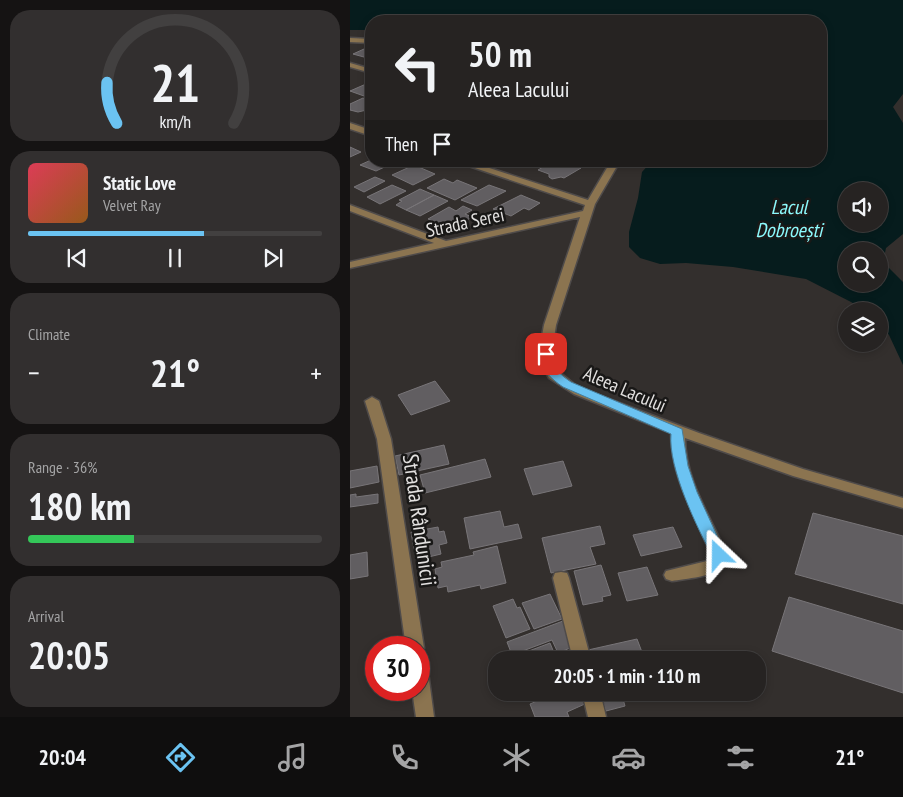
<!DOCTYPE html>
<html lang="en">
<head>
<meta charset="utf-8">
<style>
	:root { --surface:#262322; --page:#322f2f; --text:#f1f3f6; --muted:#a4a4a5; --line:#424040; --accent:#6bc3f2 }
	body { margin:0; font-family:"PT Sans Narrow",sans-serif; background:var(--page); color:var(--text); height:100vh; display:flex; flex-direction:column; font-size:19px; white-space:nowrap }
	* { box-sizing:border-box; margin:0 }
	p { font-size:16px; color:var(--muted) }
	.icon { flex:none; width:28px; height:28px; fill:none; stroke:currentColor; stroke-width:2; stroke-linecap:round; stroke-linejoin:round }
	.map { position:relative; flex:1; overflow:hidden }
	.side { display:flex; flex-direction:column; gap:10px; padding:10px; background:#151313; width:350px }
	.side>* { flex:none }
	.hud { position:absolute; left:15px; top:15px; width:462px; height:152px; border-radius:20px; box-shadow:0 2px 8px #0003,0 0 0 1px var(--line); background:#262322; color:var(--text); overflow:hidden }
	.buttons { position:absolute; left:488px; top:182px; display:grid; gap:10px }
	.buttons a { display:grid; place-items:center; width:50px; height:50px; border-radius:50%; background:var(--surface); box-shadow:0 2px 8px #0003,0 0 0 1px var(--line); font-size:25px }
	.speed { position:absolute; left:15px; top:636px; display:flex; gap:10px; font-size:25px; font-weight:700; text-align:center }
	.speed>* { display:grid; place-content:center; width:65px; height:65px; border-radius:50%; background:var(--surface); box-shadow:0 2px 8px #0003,0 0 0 1px var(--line); line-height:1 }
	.speed .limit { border:8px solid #d22; background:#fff; color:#111 }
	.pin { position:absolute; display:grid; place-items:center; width:42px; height:42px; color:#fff; margin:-21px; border-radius:10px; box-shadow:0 2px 8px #0006 }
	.me { position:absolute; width:55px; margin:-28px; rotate:337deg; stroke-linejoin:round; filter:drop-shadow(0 0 4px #0008) }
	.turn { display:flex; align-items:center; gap:18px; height:105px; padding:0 20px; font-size:22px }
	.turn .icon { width:65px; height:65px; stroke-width:2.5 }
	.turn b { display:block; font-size:35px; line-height:42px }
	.then { display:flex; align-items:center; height:48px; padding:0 20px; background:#0003; gap:10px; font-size:19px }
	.big { font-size:38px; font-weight:700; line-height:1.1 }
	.side .tile { flex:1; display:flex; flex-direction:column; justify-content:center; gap:8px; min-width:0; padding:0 18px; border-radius:20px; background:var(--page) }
	.side .dial { align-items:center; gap:0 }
	.dial svg { height:130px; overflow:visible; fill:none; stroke:var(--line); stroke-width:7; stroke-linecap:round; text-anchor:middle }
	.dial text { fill:var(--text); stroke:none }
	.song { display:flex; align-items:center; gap:15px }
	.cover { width:60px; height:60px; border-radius:8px; background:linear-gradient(135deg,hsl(350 70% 55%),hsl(30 70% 35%)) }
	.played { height:5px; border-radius:2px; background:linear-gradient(90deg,var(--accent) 60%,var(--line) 60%) }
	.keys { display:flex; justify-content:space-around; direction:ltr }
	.heat { display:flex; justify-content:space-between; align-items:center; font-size:28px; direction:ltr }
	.charge { height:8px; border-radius:4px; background:linear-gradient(90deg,#34c759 36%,var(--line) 0) }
	.trip { position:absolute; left:138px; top:651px; width:278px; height:50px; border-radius:20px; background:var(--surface); box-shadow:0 2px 8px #0003,0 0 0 1px var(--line); font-weight:700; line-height:50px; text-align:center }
	.tab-bar { display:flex; height:80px; justify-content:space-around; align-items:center; background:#0f0e0e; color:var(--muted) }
	.tab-bar .icon { width:35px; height:35px }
	.tab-bar .selected { color:var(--accent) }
	.tab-bar b { font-size:22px; color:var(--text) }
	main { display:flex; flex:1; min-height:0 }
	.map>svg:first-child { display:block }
	.water { fill:#061c1d; fill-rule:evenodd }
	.building { fill:#615e61; stroke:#787578 }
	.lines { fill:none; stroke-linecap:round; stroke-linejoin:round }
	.minor-casing { stroke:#4f4b4a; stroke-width:3 }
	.minor { fill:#8b7450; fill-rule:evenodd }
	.route { fill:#6bc3f2; stroke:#467f9d }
	.labels { text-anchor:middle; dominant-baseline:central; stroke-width:5; stroke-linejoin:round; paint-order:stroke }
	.street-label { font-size:19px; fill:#e3e1e0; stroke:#191817 }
	.water-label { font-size:20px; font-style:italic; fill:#8cf9fc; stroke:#191817 }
	.near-street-label { font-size:22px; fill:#e3e1e0; stroke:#191817 }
</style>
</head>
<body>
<main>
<section class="side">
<div class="tile dial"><svg viewBox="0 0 100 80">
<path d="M14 69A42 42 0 1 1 86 69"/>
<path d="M14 69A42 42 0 0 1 8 44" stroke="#6bc3f2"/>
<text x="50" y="56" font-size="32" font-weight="700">21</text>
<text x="50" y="72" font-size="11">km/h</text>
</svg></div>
<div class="tile">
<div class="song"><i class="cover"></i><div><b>Static Love</b><p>Velvet Ray</p></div></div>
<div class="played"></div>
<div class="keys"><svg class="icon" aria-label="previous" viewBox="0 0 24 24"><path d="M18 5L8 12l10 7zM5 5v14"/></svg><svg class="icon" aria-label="pause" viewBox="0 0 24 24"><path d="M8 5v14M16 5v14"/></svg><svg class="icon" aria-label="next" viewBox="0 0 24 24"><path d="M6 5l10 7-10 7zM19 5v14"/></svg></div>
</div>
<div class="tile"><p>Climate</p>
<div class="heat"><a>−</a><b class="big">21°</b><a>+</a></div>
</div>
<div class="tile"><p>Range · 36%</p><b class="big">180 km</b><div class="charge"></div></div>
<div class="tile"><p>Arrival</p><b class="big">20:05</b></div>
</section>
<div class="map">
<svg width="553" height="717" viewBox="0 0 553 717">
	<rect width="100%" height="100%" fill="#332f2d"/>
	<path class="water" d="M0,0H553V94L543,107L553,123V234L536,248L533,262L553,282V365L539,335L529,322V311H515L501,302L456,279L383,267L336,263L310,264L290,258L279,247V232L288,198L292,172L302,161H471V21H21V30H0ZM496,191H529V224H496ZM496,251H529V284H496Z"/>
	<path class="building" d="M14,49L21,51V59L3,54Z
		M16,84L21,86V93L14,96L0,91Z
		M13,98L21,101V109L8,112L0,110V104Z
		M0,147L11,152L0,157Z
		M21,160V161H35L41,164L26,171L10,165Z
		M182,161H213L231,168L214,178L211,177L202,179L199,177V174L188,170L193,167L183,164L180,162Z
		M64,165L85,174L63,185L42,175Z
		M25,177L35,181L14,192L4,187Z
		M94,179L103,183L107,180L127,188L105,200L77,188Z
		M42,185L56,191L30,204L17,197Z
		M139,185L156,191L127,206L111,200Z
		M70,189L84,195L56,210L46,205L52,201L49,200Z
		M84,195L98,201L70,216L56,210Z
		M171,195L190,203L179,210L174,208L161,216L143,209Z
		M113,206L122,210L115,214L122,217L102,229L78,219L99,207L106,211Z
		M85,381L100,401L61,415L48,395Z
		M94,445L99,464L49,475L45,456Z
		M135,459L141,477L75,493L70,475Z
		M213,461L222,486L183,495L174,469Z
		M27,466L29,482L0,488V471Z
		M6,494V497L28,494V503L0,507V495Z
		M150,511L154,527L168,524L172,538L120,549L114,518Z
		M463,513L553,536V604L445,574Z
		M250,526L255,544L240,547L246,564L201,573L192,538Z
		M88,527L89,532L94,531L97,543L89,545L91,554L66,560L61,532Z
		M323,527L332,547L291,556L283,535Z
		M147,546L156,583L131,589L130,585L98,592L97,586L88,588L85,569L92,567L91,562L124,555L123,552Z
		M17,552L18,576L0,579V555Z
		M251,565L261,595L252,597L253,601L233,605L224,571Z
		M297,567L308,595L277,601L268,573Z
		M200,594L212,619L184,629L172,603Z
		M439,597L553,631V693L422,651Z
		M163,599L167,608L170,607L180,629L156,638L143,606Z
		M213,621L225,646L208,653L202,640L162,655L157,642Z
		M287,639L295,660H241L238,650Z
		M200,643L207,660H165L163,657Z
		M179,692H200L182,700Z
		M208,692H234L237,703L217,712L219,717H185L180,704Z
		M250,692H271L275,706L256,711Z"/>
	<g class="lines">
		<g class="minor-casing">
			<path id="minor" d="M0,38L21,39V43L0,42Z
				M0,63L21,69V73L0,67Z
				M0,123L21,130V136L0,129Z
				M104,161H118L238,200L261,161H270L245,204L206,325L202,352L204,364L209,372L224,384L243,393L349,433L453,469L553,498V508L443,476L335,438C335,481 361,517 377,555C376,559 377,564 374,567C366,576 334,579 322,581L316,579L314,575L316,571L357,561L361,560V555C345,514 321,478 321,433L224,394L199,378L191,364L189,352L194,325L230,217L0,268V262L84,243L0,211V205L96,241L233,211L235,205Z
				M22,397L29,401L41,439L74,648L69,654V648H56L27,439L15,401Z
				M211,572L217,573L219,578L241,660H223L203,578L205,573Z
				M69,664L75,667L78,672L84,717H66L62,690H69Z
				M232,692H250L256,717H238Z"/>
		</g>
		<use href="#minor" class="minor"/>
	</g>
	<path class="route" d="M196,350L201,354C203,368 209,374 221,382L332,429L338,466L347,492L376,555L374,559L369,561L364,559C347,528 318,468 321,434L213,387C200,378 191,370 190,354Z"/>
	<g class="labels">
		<g class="street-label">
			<text transform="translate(115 222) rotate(-12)">Strada Serei</text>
			<text transform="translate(275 389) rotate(23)">Aleea Lacului</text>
		</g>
		<g class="water-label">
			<text x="439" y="207">Lacul<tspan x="439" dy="23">Dobroești</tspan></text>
		</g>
		<g class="near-street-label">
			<text transform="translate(70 520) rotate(82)">Strada Rândunicii</text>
		</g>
	</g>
</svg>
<div class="buttons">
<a><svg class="icon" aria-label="sound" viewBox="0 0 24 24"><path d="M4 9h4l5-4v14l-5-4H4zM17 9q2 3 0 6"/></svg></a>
<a><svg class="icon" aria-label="search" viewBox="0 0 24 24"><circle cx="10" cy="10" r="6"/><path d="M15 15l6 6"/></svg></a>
<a><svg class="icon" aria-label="layers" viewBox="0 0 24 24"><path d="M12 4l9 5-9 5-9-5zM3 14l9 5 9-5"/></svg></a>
</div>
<div class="speed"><div class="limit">30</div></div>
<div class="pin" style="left:196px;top:354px;background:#d93025"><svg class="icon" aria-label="arrive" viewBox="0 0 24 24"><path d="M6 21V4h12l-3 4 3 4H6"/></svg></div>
<svg class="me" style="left:369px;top:555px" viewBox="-20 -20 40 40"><path d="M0-17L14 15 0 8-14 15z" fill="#6bc3f2" stroke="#fff" stroke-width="4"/></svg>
<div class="trip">20:05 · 1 min · 110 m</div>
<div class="hud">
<div class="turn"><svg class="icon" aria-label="left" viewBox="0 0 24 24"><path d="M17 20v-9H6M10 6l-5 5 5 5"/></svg><div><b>50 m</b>Aleea Lacului</div></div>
<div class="then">Then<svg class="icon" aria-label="arrive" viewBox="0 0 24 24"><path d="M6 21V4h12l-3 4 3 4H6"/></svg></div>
</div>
</div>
</main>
<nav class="tab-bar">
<b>20:04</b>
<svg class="icon selected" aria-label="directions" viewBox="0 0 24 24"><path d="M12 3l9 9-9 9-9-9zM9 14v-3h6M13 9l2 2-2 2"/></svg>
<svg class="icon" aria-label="music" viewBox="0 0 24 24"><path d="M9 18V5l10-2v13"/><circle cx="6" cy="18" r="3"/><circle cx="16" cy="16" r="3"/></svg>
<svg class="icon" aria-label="phone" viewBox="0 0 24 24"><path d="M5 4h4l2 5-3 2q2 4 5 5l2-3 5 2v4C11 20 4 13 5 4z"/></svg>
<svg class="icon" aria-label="climate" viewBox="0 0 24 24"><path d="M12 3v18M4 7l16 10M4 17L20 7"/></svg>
<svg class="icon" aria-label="car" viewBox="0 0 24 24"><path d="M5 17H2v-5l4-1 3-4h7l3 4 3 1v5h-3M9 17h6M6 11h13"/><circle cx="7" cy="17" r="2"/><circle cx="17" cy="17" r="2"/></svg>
<svg class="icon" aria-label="filters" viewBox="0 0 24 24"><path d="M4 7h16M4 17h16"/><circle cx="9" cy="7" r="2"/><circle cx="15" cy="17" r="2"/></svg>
<b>21°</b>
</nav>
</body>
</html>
